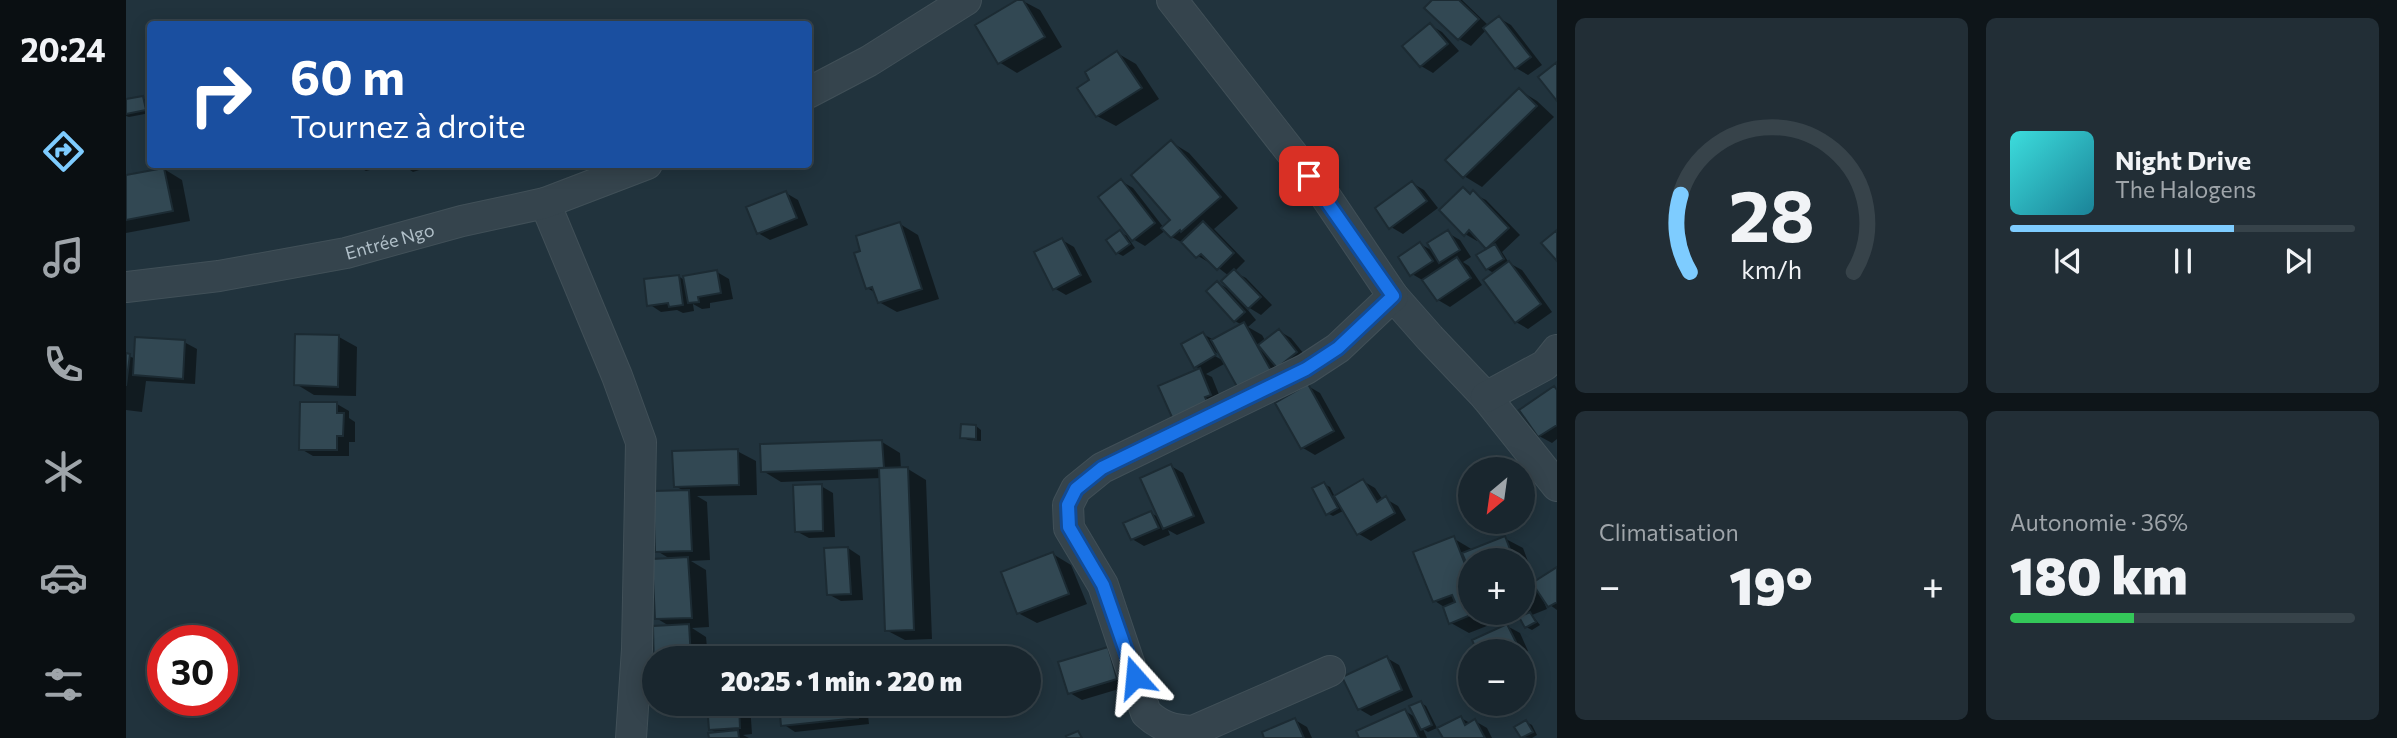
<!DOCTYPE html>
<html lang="fr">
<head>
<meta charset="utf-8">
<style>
	:root { --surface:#19262e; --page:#222e36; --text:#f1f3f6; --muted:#9fa5aa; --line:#37434a; --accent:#7eccff }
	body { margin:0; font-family:Commissioner,sans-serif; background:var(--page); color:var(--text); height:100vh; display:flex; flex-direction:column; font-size:26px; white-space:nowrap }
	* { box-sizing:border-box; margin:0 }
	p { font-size:23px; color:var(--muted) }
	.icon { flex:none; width:38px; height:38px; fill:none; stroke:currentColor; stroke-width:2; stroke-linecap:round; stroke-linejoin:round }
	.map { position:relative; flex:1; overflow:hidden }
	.side { display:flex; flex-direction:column; gap:18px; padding:18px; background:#0e1519; width:840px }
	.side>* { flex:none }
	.hud { position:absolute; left:21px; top:21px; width:665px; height:147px; border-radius:7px; box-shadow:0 4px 18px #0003,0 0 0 2px var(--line); background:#1a4fa0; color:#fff; overflow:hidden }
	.needle { width:46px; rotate:209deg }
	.fabs { position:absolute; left:1332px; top:457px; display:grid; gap:14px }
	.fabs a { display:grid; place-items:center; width:77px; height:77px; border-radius:50%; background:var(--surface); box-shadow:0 4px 18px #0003,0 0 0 2px var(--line); font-size:35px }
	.speed { position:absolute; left:21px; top:625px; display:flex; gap:14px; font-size:35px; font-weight:700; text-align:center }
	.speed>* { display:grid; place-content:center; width:91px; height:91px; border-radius:50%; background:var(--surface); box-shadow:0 4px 18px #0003,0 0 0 2px var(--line); line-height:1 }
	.speed .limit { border:10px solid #d22; background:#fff; color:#111 }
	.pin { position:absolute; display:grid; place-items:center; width:60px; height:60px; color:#fff; margin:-30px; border-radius:14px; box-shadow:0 4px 10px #0006 }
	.me { position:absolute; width:77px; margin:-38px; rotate:342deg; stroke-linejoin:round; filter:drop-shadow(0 0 5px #0008) }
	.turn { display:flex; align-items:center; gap:24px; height:147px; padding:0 28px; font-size:32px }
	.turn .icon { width:91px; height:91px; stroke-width:2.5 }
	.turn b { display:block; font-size:49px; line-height:60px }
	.big { font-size:52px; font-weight:800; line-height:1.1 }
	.side .tile { flex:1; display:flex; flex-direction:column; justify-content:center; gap:10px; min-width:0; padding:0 24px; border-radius:10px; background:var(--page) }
	.side .dial { align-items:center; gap:0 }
	.dial svg { height:182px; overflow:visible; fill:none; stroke:var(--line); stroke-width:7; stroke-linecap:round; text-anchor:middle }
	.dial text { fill:var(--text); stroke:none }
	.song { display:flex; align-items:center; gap:21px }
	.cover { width:84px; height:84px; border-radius:10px; background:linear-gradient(135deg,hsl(180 70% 55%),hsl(190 70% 35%)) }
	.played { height:7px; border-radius:4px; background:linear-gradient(90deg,var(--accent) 65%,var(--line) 65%) }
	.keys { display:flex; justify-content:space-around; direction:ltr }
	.heat { display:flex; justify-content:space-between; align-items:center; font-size:38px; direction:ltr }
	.charge { height:10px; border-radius:5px; background:linear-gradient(90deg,#34c759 36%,var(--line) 0) }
	.side .tiles { flex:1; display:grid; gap:18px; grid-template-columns:repeat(2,1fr) }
	.trip { position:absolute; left:516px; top:646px; width:399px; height:70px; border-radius:35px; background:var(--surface); box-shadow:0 4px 18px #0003,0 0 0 2px var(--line); font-weight:800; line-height:70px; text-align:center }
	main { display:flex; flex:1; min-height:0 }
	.tab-bar { display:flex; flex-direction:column; width:126px; justify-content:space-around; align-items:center; background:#0a0f12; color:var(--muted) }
	.tab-bar .icon { width:49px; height:49px }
	.tab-bar .current { color:var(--accent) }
	.tab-bar b { font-size:32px; color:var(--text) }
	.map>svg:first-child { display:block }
	.shadow { fill:#0007; fill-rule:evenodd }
	.building { fill:#324853; stroke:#1c2b33; stroke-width:2 }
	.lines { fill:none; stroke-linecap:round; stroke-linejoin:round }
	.minor-casing { stroke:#415058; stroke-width:32 }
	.minor { stroke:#35444d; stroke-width:30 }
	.route-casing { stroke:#114b97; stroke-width:18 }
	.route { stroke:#1a73e8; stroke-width:12 }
	.labels { text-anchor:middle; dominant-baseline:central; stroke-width:7; stroke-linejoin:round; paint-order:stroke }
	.street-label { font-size:18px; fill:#b0bfc8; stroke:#1a2931 }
</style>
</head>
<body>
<main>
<nav class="tab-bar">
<b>20:24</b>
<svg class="icon current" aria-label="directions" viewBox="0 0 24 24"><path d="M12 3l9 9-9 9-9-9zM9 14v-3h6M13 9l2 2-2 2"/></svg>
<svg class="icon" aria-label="music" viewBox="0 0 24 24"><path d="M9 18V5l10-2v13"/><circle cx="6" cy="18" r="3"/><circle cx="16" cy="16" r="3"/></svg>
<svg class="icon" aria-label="phone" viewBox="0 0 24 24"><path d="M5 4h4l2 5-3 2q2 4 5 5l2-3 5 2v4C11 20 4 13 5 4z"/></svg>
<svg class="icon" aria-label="climate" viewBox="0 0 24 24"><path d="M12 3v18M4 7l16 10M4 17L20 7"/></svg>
<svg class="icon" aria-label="car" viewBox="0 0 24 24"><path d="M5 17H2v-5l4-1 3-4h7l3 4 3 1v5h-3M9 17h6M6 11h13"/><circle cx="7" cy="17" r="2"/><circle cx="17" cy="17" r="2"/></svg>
<svg class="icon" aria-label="filters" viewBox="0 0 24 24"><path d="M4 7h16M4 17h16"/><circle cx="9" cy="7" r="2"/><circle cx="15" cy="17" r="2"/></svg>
</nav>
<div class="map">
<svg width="1431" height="738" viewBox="0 0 1431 738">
	<rect width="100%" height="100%" fill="#21333d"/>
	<path class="shadow" d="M895,0L914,10L936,47L891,73L873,62Z
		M1308,0H1336L1363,26L1373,18L1385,25L1416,65L1402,75L1390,68L1361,29L1345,46L1333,39Z
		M1304,25L1316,32L1333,51L1307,73L1295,66Z
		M991,53L1010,64L1033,99L990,126L971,116L966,80Z
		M1393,90L1411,101L1428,117L1356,187L1338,176Z
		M16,98L22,101L24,113L3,117L0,116V101Z
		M1045,142L1063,153L1112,208L1088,229L1119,261L1108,272L1120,278L1146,305L1135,315L1117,304L1130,320L1122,327L1136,335L1140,342L1153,331L1165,338L1182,359L1164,385L1100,363L1080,374L1086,377L1096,402L1090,404L1035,387L1075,370L1069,366L1077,334L1088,340L1116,325L1109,321L1092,283L1106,291L1103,276L1085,262L1084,263L1072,256L1062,246L1046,237L1040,230L1019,246L1000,235L1009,248L997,256L991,253L994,232L1006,239L995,181L1007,188L1038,228L1047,220ZM1084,349L1096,356V360L1082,352Z
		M228,164H263V165L240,171Z
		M275,164H312L287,172Z
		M38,169L56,180L64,221L0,233V176Z
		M1286,183L1298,190L1312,208L1277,234L1265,227Z
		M1337,189L1360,200L1394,235L1376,252L1383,263L1396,270L1426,312L1402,329L1390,322L1369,274L1361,269L1364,249L1353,239L1351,241L1339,234Z
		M660,193L672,200L682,225L644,240L632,233Z
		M774,224L792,235L813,299L771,312L753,302L750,293L741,288Z
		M1322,233L1334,240L1345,257L1337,262L1343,266L1356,285L1324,307L1312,300L1298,281L1286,274L1294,244L1309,252Z
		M936,240L948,247L966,282L940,295L928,288Z
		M591,272L603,279L607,299L584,303V308L576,309L567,304L568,311L557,313L551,310L535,312L523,304L552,276L560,281Z
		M213,337L231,347L230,396L188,395L170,384Z
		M58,342L71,349L69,384L20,381L16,412L0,410V355L10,359Z
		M1182,386L1194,393L1219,438L1189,455L1177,448Z
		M1428,388L1431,390V439L1426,443L1413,436Z
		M211,404L223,411V418L229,422V442H223V456H187L175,449Z
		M850,426L855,430V441L842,440L836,437Z
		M756,442L774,453L775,469H782L800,480L806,639L779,640L760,630L755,478L655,482L637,471Z
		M611,451L630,461L631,495L571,496L581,502L584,560L565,561L580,570L583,627L566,628L580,637L582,658H530L545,627L530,618L546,560L531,551L560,492L549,486Z
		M1366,461L1379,469H1351Z
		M1045,466L1057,473L1079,523L1051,535L1042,530L1044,535L1018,546L1006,539L1025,513L1034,518Z
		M1237,481L1249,488L1257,500L1260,499L1272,506L1280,520L1245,541L1233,534L1219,510L1207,516L1201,513L1198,484L1204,487L1209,497Z
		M695,486L707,493L709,537L683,538L670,531Z
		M1396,500L1402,509L1396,512Z
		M1327,538L1347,550L1378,538L1397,548L1410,583L1431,569V610L1417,600L1421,609L1406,615L1414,625L1406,630L1400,627L1395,617L1387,612H1396V560H1344V612H1367L1371,622L1343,633L1325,623L1318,607L1309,601Z
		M722,548L734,556L737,600L715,601L702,594Z
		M927,554L945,565L961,604L911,623L892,613Z
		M1381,626L1394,633L1402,651L1396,654V651H1353Z
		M981,649L993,656L1003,686L956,700L944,693Z
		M1261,658L1273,665L1287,697L1245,716L1233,709Z
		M1295,703L1300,706L1311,728L1302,732L1297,729L1301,738H1235L1279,711L1291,718Z
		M583,704H624L626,734L617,735L623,738H584L592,734L584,729Z
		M841,704H856L857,707L848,711Z
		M730,708L742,715L743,724L669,732L657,724Z
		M1335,718L1344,723L1349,721L1361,728L1366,738H1319Z
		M1169,720L1181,727L1186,738H1140Z
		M1400,722L1406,725L1411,735L1406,738L1396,737L1391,727Z"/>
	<path class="building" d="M891,0H897L919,37L872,64L849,25Z
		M1306,0H1333L1353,19L1332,40L1298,8Z
		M1373,16L1405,57L1389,69L1357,28Z
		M1304,23L1322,44L1294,67L1276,46Z
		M991,51L1016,88L970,117L951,88L963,80L959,72Z
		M1431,62V101L1412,77Z
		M1393,88L1411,106L1337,178L1319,160Z
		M17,96L20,110L0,114V99Z
		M1045,140L1095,197L1055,232L1054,230L1045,238L1035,228L1044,220L1005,175Z
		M38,168L47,211L0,220V175Z
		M995,179L1029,223L1006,241L972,197Z
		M1286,181L1301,201L1263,229L1249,208Z
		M1337,187L1344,194L1347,190L1383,228L1360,249L1343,230L1338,236L1313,210Z
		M660,191L671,218L631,234L620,207Z
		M1077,221L1108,253L1091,270L1075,254L1070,258L1055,242Z
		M774,222L796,289L752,303L746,287L740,289L728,253L734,251L730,236Z
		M994,230L1004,244L990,254L980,240Z
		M1322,230L1334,250L1313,263L1301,243Z
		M1431,230V261L1415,243Z
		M936,238L955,275L927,290L908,252Z
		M1294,242L1307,261L1284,276L1272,257Z
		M1369,244L1378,259L1360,270L1350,255Z
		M1331,257L1345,278L1311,301L1296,280Z
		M1383,261L1415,304L1389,323L1357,280Z
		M1108,269L1135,297L1122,309L1095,281Z
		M591,270L595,293L572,297L573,302L562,303L557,276Z
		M553,275L557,305L543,307L542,303L521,306L518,279Z
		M1091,281L1119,312L1108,322L1080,291Z
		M1118,322L1147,374L1114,392L1085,340Z
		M1153,329L1171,352L1151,368L1132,345Z
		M1077,332L1090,355L1068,368L1055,344Z
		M169,334L213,335L212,387L168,385Z
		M9,337L59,340L57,379L7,375Z
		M0,353L4,354L0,386Z
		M1074,368L1085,395L1079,397L1084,408L1049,424L1032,386Z
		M1182,384L1208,431L1175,449L1149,403Z
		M1428,386L1431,390V425L1412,437L1393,410Z
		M174,402H211V413H218L217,436H211V450H173Z
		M835,424L850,425V439L834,438Z
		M756,440L758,468L635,472L634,444Z
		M612,449L613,485L548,487L546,451Z
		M1366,459L1372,469H1347Z
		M1045,464L1068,516L1037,529L1014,478Z
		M782,467L788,630L759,631L753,468Z
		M1237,479L1251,502L1260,496L1269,513L1231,535L1208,496Z
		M1198,482L1212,508L1200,515L1186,488Z
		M696,484L697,531L669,532L667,485Z
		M563,490L566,551L529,552L527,491Z
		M1025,511L1033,528L1005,540L997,523Z
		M1328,536L1344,577V612H1352L1323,624L1317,607L1329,602L1326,595L1307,602L1287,552Z
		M1379,536L1388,560H1344V572L1336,553Z
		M722,547L725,594L701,595L698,548Z
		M927,552L943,594L891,614L875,572Z
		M562,557L566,618L529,619L526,559Z
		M1431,567V602L1422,607L1406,583Z
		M1396,581L1404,599L1396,602Z
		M1404,612L1410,622L1399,628L1393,617Z
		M563,624L565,658H528V672L527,626Z
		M1381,624L1391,644L1376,651H1351L1346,640Z
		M982,647L991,679L942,694L932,662Z
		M1261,656L1276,690L1232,710L1216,677Z
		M1295,701L1306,725L1295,730L1283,706Z
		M581,704H613L614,728L583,730Z
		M730,707L732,718L655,726L654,714Z
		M1279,709L1293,738H1233L1230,731Z
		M1335,716L1339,725L1349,719L1359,738H1317L1311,728Z
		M1169,718L1178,738H1138L1136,732Z
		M1400,720L1407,732L1395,738L1388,727Z
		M612,730L613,738H583L582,733Z
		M952,731L956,738H941L940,736Z"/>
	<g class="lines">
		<g class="minor-casing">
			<g id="minor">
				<path d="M1046,0L1200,197L1267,296L1304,338L1360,397L1431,486"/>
				<path d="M682,93L743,61L840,0"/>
				<path d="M419,203L491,376L515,442L511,649L505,738"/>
				<path id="s1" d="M0,287L93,276L220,253L336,221L419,203L521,164"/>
				<path d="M1360,397L1419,365L1431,350"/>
				<path d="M1204,671L1067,731C1047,730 1035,727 1020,713L977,585L943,528L942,505L950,489L976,468L1180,369L1212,348L1267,296"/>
			</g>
		</g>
		<use href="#minor" class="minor"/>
	</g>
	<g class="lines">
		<g class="route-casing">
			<path id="route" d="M1009,677L977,585L943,527L942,505L950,489L976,468L1180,369L1212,348L1267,296L1183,176"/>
		</g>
		<use href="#route" class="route"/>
	</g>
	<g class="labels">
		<g class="street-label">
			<text stroke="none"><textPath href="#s1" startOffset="268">Entrée Ngo</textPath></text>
		</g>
	</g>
</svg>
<div class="fabs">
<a><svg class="needle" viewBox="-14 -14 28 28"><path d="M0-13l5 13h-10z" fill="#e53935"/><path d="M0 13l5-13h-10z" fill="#9fa5aa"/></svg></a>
<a>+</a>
<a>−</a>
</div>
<div class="speed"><div class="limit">30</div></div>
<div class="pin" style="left:1183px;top:176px;background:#d93025"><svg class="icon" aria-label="arrive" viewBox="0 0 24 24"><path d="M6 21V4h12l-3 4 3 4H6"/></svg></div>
<svg class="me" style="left:1009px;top:677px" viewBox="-20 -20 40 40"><path d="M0-17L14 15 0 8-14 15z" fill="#1a73e8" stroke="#fff" stroke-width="4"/></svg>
<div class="trip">20:25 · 1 min · 220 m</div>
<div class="hud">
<div class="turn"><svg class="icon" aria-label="right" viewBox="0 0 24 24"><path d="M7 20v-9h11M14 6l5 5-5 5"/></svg><div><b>60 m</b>Tournez à droite</div></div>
</div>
</div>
<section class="side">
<div class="tiles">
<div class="tile dial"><svg viewBox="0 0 100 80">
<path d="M14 69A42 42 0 1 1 86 69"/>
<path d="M14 69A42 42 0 0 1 10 35" stroke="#7eccff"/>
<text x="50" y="56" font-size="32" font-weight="700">28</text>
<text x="50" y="72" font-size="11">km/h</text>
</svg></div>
<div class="tile">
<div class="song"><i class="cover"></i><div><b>Night Drive</b><p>The Halogens</p></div></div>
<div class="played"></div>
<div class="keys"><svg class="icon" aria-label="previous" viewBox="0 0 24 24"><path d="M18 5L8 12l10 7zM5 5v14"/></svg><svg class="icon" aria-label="pause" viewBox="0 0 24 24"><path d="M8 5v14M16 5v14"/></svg><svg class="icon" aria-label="next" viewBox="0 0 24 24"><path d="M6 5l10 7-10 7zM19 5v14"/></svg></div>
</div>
<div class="tile"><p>Climatisation</p>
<div class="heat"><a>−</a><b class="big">19°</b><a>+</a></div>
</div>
<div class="tile"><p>Autonomie · 36%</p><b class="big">180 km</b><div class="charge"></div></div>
</div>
</section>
</main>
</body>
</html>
